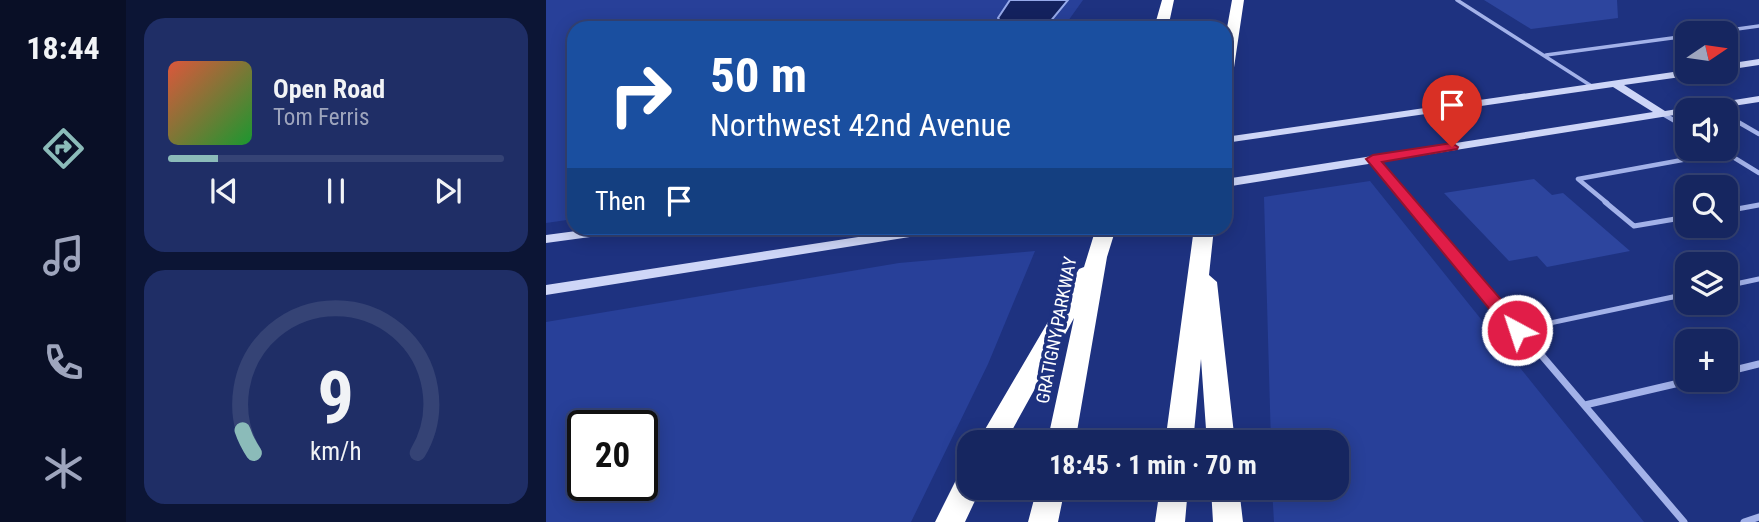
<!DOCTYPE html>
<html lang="en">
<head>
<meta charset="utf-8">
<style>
	:root { --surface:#162660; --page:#1f2e66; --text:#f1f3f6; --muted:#9ea5bd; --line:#354375; --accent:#8bbbb9 }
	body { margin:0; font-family:"Roboto Condensed",sans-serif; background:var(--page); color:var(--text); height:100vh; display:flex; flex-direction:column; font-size:26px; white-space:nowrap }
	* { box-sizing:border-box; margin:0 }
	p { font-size:23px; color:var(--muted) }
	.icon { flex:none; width:38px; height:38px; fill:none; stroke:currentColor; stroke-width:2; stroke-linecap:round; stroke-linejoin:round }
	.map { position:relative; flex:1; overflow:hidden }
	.drawer { display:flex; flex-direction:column; gap:18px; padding:18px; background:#0c1535; width:420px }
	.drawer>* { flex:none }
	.hud { position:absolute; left:21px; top:21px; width:665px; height:214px; border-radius:21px; box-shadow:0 4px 18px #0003,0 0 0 2px var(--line); background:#1a4fa0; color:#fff; overflow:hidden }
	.needle { width:46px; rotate:77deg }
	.buttons { position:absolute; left:1129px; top:21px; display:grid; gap:14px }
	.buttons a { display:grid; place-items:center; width:63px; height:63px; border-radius:14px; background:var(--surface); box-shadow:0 4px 18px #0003,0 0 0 2px var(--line); font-size:35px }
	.speed { position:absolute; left:21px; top:410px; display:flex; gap:14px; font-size:35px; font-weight:700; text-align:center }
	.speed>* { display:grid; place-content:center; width:91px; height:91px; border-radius:50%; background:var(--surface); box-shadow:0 4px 18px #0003,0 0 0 2px var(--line); line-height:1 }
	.speed .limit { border:4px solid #111; border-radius:10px; background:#fff; color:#111 }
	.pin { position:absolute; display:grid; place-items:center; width:60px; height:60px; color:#fff; margin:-72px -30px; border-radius:50% 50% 50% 0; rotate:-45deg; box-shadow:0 0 7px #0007 }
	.pin .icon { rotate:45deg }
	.me { position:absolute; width:77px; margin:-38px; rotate:320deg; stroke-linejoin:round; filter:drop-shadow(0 0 5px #0008) }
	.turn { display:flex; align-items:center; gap:24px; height:147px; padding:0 28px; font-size:32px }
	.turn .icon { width:91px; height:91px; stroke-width:2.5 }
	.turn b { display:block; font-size:49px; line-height:60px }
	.then { display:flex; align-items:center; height:66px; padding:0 28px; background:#0003; gap:14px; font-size:26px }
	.drawer .widget { flex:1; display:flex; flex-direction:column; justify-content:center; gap:10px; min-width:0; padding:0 24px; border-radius:21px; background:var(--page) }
	.drawer .dial { align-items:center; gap:0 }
	.dial svg { height:182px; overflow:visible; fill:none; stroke:var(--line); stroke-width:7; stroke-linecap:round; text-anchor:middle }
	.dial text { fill:var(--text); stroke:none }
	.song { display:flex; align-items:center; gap:21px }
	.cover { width:84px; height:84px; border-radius:10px; background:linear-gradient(135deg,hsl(10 70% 55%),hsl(130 70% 35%)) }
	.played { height:7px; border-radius:4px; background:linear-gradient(90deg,var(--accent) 15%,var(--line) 15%) }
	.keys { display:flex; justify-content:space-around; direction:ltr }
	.trip { position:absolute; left:411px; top:430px; width:392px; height:70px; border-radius:21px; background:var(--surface); box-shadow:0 4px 18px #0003,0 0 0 2px var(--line); font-weight:700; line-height:70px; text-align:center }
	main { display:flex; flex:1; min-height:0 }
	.tabs { display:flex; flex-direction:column; width:126px; justify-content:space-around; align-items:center; background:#090f26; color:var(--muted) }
	.tabs .icon { width:49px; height:49px }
	.tabs .current { color:var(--accent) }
	.tabs b { font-size:32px; color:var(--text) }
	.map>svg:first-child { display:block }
	.green { fill:#284099; fill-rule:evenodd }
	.water { fill:#14225f; stroke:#96a9ea; stroke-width:2 }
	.building { fill:#2d459e }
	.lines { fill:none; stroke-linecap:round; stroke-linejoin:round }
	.service-far3 { stroke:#a3b2e9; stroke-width:3.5 }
	.service-far2 { stroke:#a3b2e9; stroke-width:4.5 }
	.service-far1 { stroke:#a3b2e9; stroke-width:5 }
	.service { stroke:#a3b2e9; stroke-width:7 }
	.secondary { fill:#ced6f7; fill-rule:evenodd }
	.motorway { fill:#fff; fill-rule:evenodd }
	.route { fill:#e11d48; stroke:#92132f; stroke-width:2 }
	.labels { text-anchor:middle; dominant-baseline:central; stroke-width:7; stroke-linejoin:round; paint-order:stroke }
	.street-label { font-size:18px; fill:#fff; stroke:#1e3280 }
</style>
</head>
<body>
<main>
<nav class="tabs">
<b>18:44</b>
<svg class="icon current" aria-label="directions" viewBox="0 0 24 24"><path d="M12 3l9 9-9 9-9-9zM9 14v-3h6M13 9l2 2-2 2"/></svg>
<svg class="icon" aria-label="music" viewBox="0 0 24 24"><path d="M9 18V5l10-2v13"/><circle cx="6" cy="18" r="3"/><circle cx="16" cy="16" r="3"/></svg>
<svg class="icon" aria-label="phone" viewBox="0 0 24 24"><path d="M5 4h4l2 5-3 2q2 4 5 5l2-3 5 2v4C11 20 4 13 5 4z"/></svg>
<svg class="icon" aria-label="climate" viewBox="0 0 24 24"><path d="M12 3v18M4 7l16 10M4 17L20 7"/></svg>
</nav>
<section class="drawer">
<div class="widget">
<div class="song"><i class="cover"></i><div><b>Open Road</b><p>Tom Ferris</p></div></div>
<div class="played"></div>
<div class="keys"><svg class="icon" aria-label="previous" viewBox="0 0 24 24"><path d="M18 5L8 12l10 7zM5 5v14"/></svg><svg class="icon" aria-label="pause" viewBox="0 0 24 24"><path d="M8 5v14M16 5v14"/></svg><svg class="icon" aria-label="next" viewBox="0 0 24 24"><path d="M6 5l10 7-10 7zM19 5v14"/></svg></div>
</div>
<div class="widget dial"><svg viewBox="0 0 100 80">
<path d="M14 69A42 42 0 1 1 86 69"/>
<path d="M14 69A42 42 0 0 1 9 59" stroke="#8bbbb9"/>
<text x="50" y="56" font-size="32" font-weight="700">9</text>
<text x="50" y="72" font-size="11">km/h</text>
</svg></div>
</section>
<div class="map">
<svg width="1213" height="522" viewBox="0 0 1213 522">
	<rect width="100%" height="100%" fill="#1e3280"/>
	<path class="green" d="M0,0H537L517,28H28V219L0,223Z
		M824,181L1098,522H728L726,488H791V443H725L718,197Z
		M489,251L442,364L365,522H0V322L353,263ZM37,425H96V485H37Z"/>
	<path class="water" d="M464,0H522L499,28C482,28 462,33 452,18Z"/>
	<path class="building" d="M938,0H1071L1072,18L985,29Z
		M988,179L1006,195L1017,193L1084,251L1001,267L991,256L963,261L898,193Z"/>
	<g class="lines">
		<path class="service-far3" d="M911,0L1047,87
			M1162,33L1213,26
			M1000,55L1141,36"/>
		<path class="service-far2" d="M1117,114L1141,128
			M1180,115L1213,134
			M1174,149L1213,173
			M827,159L865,203
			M1061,203L1032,179L1180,152"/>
		<path class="service-far1" d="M864,202L986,345
			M1059,202L1088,226L1141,217
			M1180,211L1213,205
			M1180,286L1213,279
			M971,330L1141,294"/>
		<path class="service" d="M985,343L1138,522
			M1180,372L1213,364
			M1039,405L1146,380
			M1198,522L1213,517"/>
		<path class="secondary" d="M1213,59V65L1180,70V64Z
			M1141,70L1154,72L1149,75L1078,85L1119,111L1213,96V102L1161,110H1141V113L679,187V179L1107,112L1067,87L679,143V137Z
			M53,228H88L81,232L0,243V235Z
			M371,228H402L395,232L0,295V285Z"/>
		<path class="motorway" d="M616,0H628L622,28H608Z
			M686,0H698L686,81L679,85V39Z
			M550,228H570L561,257L529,443H501L528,318L459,443H431L533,269L538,267Z
			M648,228H668L663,275L671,282L689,443H661L655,359L647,443H619Z
			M424,468V488H435L419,522H389L414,472Z
			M491,488H519L512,522H482Z
			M614,488H642L639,522H609Z
			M665,488H693L697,522H667Z"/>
	</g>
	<path class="route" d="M906,143L912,147L911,149L836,162L977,325L979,330L977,334H964L820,159L827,155Z"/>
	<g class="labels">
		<g class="street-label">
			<text transform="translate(510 330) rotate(-79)">GRATIGNY PARKWAY</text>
		</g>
	</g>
</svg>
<div class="buttons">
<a><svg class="needle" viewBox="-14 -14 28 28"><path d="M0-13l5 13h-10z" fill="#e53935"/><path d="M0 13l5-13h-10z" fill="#9ea5bd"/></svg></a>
<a><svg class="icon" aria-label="sound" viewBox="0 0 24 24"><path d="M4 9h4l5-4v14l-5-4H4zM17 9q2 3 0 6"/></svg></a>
<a><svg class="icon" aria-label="search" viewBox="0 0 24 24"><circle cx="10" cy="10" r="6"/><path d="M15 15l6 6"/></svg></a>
<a><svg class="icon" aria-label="layers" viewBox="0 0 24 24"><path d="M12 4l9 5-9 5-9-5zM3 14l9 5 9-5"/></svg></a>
<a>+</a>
</div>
<div class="speed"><div class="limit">20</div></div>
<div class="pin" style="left:906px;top:147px;background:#d93025"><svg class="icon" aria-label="arrive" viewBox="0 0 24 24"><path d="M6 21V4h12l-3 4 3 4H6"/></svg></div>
<svg class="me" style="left:971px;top:330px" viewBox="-20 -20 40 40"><circle r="17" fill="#e11d48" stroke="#fff" stroke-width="3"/><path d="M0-11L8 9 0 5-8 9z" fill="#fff"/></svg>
<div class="trip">18:45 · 1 min · 70 m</div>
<div class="hud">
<div class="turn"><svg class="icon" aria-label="right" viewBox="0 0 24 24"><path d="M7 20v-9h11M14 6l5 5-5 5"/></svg><div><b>50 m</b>Northwest 42nd Avenue</div></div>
<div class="then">Then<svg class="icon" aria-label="arrive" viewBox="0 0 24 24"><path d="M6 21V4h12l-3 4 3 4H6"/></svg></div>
</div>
</div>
</main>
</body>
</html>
